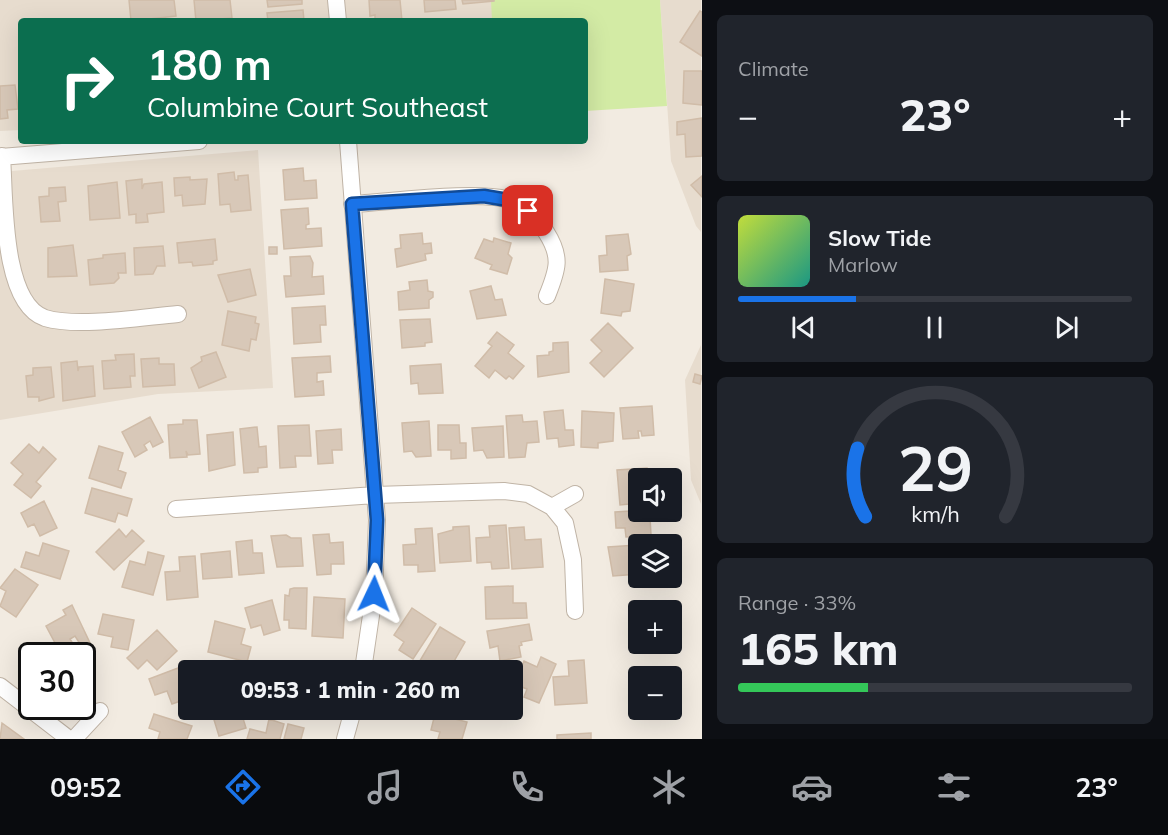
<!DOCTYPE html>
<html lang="en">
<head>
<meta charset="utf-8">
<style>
	:root { --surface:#171b24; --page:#20242c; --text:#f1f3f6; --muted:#9ea1a6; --line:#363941; --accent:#1a73e8 }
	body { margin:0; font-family:Mulish,sans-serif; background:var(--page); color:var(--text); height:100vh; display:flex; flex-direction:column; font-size:22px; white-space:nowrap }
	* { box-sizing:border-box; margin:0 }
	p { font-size:20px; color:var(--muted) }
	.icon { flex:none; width:33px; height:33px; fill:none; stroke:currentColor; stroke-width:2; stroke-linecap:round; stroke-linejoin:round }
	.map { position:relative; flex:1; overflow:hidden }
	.side { display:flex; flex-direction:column; gap:15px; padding:15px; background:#0d0f14; width:466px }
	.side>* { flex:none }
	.hud { position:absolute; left:18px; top:18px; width:570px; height:126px; border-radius:6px; box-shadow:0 6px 24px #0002; background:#0b6e4f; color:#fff; overflow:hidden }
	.fabs { position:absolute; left:628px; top:468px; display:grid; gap:12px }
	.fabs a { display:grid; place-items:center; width:54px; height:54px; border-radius:6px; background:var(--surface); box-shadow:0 6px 24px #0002; font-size:30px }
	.speed { position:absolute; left:18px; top:642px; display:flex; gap:12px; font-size:30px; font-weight:700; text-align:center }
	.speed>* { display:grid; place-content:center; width:78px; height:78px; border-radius:50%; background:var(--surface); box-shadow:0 6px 24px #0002; line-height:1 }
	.speed .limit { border:3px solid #111; border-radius:9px; background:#fff; color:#111 }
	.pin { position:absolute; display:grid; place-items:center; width:51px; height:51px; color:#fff; margin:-26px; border-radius:12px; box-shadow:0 3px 9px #0006 }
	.me { position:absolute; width:66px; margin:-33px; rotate:2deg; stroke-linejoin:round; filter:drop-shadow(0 0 4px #0008) }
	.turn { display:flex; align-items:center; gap:21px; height:126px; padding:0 30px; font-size:27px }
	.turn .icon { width:78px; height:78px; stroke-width:2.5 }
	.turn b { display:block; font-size:42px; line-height:51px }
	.big { font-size:45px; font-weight:800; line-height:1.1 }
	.side .widget { flex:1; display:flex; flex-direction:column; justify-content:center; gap:9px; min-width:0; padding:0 21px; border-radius:9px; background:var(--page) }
	.side .dial { align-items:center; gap:0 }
	.dial svg { height:156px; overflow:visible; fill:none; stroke:var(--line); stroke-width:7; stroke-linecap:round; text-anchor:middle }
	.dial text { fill:var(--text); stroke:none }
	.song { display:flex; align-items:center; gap:18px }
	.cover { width:72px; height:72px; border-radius:9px; background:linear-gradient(135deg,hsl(70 70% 55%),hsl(170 70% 35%)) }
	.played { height:6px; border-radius:3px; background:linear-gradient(90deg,var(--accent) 30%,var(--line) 30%) }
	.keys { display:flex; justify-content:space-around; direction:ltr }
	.heat { display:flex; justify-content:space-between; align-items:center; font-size:33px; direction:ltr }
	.charge { height:9px; border-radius:4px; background:linear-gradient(90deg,#34c759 33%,var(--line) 0) }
	.trip { position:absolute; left:178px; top:660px; width:345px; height:60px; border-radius:6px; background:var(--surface); box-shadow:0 6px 24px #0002; font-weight:800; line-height:60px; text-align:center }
	.dock { display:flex; height:96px; justify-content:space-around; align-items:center; background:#090b0e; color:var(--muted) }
	.dock .icon { width:42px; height:42px }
	.dock .selected { color:var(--accent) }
	.dock b { font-size:27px; color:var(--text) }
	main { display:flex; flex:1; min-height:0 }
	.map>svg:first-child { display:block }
	.residential { fill:#e7dcce }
	.green { fill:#d3eba5 }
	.building { fill:#d8c8b8; stroke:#d0bca8; stroke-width:1.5 }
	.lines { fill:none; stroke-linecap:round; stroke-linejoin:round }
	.minor-casing { stroke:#c0b4a6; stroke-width:18 }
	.minor { stroke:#fff; stroke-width:16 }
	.route-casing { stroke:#114b97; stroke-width:15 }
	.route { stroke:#1a73e8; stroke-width:10 }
</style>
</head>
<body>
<main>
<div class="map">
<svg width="702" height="739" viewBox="0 0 702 739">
	<rect width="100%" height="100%" fill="#f2ebe1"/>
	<path class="residential" d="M0,0H495L497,21H21V130L0,131Z
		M660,0H701V232L696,226L671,161Z
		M258,150L273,388L158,394L0,420V172Z
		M701,345V504L691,480L685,380Z"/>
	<path class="green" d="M491,0H660L667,106L585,111V21H492Z"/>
	<path class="building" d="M129,0H174L176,16L131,21Z
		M194,0H230L232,18L196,21Z
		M267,0H302V4L268,7Z
		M369,0H400L402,21H375V15L370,16Z
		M424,0H455L456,9L425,12Z
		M462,0H494V1L463,4Z
		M303,10L304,21H268L267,13Z
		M700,11L702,12V56L680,42Z
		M684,71H702V105L683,103Z
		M15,85L18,109L7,110L8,118L0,119V86Z
		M702,118V156L686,157L685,134L677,135V122Z
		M303,168L304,181L316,180L317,198L285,200L283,170Z
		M234,172L235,180H238V176L248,175L251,210L231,212L230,204L220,205L218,174Z
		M702,176V197L691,185Z
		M190,177V180L207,179L205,204L183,206L182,195L175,196L174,178Z
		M142,179V189L144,184L162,182L164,212L147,214L148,222L136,223V214L129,215L126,181Z
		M117,182L120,218L90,220L88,186Z
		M65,187L66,201L58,202L60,221L41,222L39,197L49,196V188Z
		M308,208L309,224L306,225V229L321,228L322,246L284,249L281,210Z
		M422,233L423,244L431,243L432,253L425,254L426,260L397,267L395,249L401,248L400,235Z
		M628,234L631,254L627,256L628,270L600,272L599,256L607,255L606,236Z
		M494,238L511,243L508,254L512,258L507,274L490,269L492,265L475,258L484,239L493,242Z
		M215,239L217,260L213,261V264L193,266L192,262L179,263L177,243Z
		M73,245L77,276L48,277V248Z
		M163,246L165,266H157L153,274L135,275L134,248Z
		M269,247H277V254H269Z
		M125,253L126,273H118L119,278L114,283L90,285L88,260L103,258V255Z
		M310,256L313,263L312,277L323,276L324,294L286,297L284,276H291L290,257Z
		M250,269L256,295L228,302L218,275Z
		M605,279L634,284L630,311L622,312L621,316L601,313Z
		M427,280L428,291L433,292V297L429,300V308L399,310L398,292L410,290L409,282Z
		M491,286L495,300L502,299L506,315L477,319L470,291Z
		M325,306L326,325H320L321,342L294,344L292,308Z
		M228,311L256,317L255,323L259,324L256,340L251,339L249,351L222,345Z
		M430,319L432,342L425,343V346L402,348L400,320Z
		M608,323L633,348L604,377L590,363L602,351L591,340Z
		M497,332L514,345L508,353L524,366L513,379L509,376L506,379L495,370L489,378L475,366L492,346L488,343Z
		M568,342L569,372L538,377L537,356L549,355V352L553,351V343Z
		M216,352L226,377L199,388L191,368L202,361L201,357Z
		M134,354L135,376H130L131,387L104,389L102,361L116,360L115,355Z
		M330,356L331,372L317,373V382L323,381L324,395L295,397L292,358Z
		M159,358V364H174L175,385L143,387L141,359Z
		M77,361L78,371L79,367L93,366L95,396L63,401L61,363Z
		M441,364L443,393L419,394L418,383L411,384L410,366Z
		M51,367L54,397L39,401V397H28L26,376L33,375V368Z
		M695,374L702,376L700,384L693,382Z
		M652,406L654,435L642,436L641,431H638L639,438L623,439L620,408Z
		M563,410L565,430H573L574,445L559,447L558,438L547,439L544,412Z
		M582,411L614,413L613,441L598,443V448L581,447Z
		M522,415L523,422L537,421L539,442L527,443L525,457L509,458L506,416Z
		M150,417L163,442L153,447L150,441L144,445L147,450L135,457L122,432Z
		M183,420H197L200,454L188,455L186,451L187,457L170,458L168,425L183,424Z
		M429,421L431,456L416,457L412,451L404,452L402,423Z
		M309,425L311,456H295L296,467L280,468L278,426Z
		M438,425H459L460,443H466V458L451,459V450H438Z
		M503,426L504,457L487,458L483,450L474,451L472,428Z
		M257,427L259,447L266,446L267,467L258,468V472L244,473L240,429Z
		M341,429L342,450H332L333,463L318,464L316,431Z
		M233,432L235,465L209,471L207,435Z
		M29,444L39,453L43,447L56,459L36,482L41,486L31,498L14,485L23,474L11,463Z
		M99,446L123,453L118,470L126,473L121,488L89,478Z
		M647,468L648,478H639V503L620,505L617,470Z
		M92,488L132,499L127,516L118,513L115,522L85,513Z
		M44,501L57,528L40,536L34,524L28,527L21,513Z
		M630,511L631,518L650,517L651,535L626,537L625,528H616L615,512Z
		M506,525L509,568L492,569L491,562L477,563L476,538L490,537L489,526Z
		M469,526L471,561L440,563L438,534L453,530V527Z
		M524,527L525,540L541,539L543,567L512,569L509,528Z
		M432,528L435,571L418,572V565H404L403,545L416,544L415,529Z
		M119,529L126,537L132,530L144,541L114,570L96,552Z
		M329,534L330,543L343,542L344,564H331V574L317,575L313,535Z
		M286,535L291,538H301L303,566L277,567L271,536Z
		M252,540L253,553H262L264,573L239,575L236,542Z
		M43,543L69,551L60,579L21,567L26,552L39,556Z
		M637,545L639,574L613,576L608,547Z
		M230,551L232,577L203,579L201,554Z
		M148,552L164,556L153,595L122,587L130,561L145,565Z
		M195,556L198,597L167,600L165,572L180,571L179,557Z
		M15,569L38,585L16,617L0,606L6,591L0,588Z
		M513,586V603H526L527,618L486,619L485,587Z
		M294,588H307L306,629L289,628V620H284L285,595L289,596L290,589Z
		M314,597L345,599L343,638L312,636Z
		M272,600L280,630L264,635L261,625L251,628L245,608Z
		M72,605L90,643L82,647L75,636L70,639L76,649L62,656L46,626L66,615L63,610Z
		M412,608L436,624L413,659L399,650L404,642L394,635Z
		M103,614L134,620L128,650L111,647L113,637L98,634Z
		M215,621L245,629L241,644L251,647L247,662L208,652Z
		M529,624L532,640L521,642L522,645L519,646L521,657L500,661L498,646L490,648L487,631Z
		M440,627L465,642L449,670L437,664L433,670H429L418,664Z
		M157,630L177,651L157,670L147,660L138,669L127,658Z
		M37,646L42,653L49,649L54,656H32V684L22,671L30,665L24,656Z
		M541,657L556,664L539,703L524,697L527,689L514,684L524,661L537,667Z
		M584,660L587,703L555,705L553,677L569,676L568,661Z
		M231,664L232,670H210V666Z
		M178,668L189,698L172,704L167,691L155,695L149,679Z
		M211,710H248L241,712L246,728L219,736Z
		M454,710H475V712L454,715Z
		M154,714L192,726L187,739H158L160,732L149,728Z
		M435,714L467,722L462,739H438L440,732L431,730Z
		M269,719L284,724L280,739H247L250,729L266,733Z
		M2,723L24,739H0Z
		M288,724L304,728L301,739H284Z
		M591,733V739H557V735Z"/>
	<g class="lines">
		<g class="minor-casing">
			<path id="minor" d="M336,0L338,21
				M348,141L377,520L374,595L363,670
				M2,156C5,195 1,303 45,318C78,328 143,317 178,314
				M0,157L199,141
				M352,204C390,202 481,189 513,201C526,206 538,220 546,232C562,257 558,269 547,296
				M552,507L575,494
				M176,509L375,495L504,491L528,494L552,507L565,523L573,560L575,611
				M0,686L69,739
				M74,739L100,711
				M345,739L353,710"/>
		</g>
		<use href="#minor" class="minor"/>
	</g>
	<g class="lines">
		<g class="route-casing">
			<path id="route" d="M374,594L377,520L352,204L484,196L514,201L528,211"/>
		</g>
		<use href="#route" class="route"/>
	</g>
</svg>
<div class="fabs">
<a><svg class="icon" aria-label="sound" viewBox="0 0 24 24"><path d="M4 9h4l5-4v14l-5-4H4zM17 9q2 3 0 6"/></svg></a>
<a><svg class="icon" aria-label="layers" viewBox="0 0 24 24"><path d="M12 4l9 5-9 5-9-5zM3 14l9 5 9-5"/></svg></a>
<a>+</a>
<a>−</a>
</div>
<div class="speed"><div class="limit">30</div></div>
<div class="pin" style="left:528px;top:211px;background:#d93025"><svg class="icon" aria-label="arrive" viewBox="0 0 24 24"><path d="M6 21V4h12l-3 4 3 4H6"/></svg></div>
<svg class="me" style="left:374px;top:594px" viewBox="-20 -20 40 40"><path d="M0-17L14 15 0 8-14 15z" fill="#1a73e8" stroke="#fff" stroke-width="4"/></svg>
<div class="trip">09:53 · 1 min · 260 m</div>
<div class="hud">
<div class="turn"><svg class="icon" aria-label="right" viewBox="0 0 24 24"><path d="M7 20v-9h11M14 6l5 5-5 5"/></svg><div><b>180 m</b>Columbine Court Southeast</div></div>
</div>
</div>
<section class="side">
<div class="widget"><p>Climate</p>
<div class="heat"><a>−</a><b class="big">23°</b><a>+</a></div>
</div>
<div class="widget">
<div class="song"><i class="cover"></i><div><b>Slow Tide</b><p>Marlow</p></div></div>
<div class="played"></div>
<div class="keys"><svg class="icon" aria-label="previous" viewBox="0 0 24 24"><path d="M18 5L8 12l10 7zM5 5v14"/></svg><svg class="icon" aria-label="pause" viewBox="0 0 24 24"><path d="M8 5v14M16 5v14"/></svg><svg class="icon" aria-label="next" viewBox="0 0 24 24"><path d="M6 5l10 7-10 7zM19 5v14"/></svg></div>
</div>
<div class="widget dial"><svg viewBox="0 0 100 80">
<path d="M14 69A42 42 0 1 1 86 69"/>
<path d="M14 69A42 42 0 0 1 10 34" stroke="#1a73e8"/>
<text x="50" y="56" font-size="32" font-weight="700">29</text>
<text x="50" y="72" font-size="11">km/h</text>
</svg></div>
<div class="widget"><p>Range · 33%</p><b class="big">165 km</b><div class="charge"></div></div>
</section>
</main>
<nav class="dock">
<b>09:52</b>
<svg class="icon selected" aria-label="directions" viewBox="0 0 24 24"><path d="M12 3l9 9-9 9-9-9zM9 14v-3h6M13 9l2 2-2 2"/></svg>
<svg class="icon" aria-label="music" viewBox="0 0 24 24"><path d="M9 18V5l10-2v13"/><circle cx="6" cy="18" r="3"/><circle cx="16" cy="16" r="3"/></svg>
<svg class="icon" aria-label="phone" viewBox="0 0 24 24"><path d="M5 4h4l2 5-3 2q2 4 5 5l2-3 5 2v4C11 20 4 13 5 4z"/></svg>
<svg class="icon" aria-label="climate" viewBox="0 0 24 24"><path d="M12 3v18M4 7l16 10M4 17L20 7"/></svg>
<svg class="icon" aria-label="car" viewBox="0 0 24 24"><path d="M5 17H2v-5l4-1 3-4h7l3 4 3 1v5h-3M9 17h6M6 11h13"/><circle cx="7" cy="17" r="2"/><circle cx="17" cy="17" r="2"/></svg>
<svg class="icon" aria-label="filters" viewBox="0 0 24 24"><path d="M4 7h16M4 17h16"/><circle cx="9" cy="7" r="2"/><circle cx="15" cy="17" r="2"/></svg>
<b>23°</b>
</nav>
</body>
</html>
